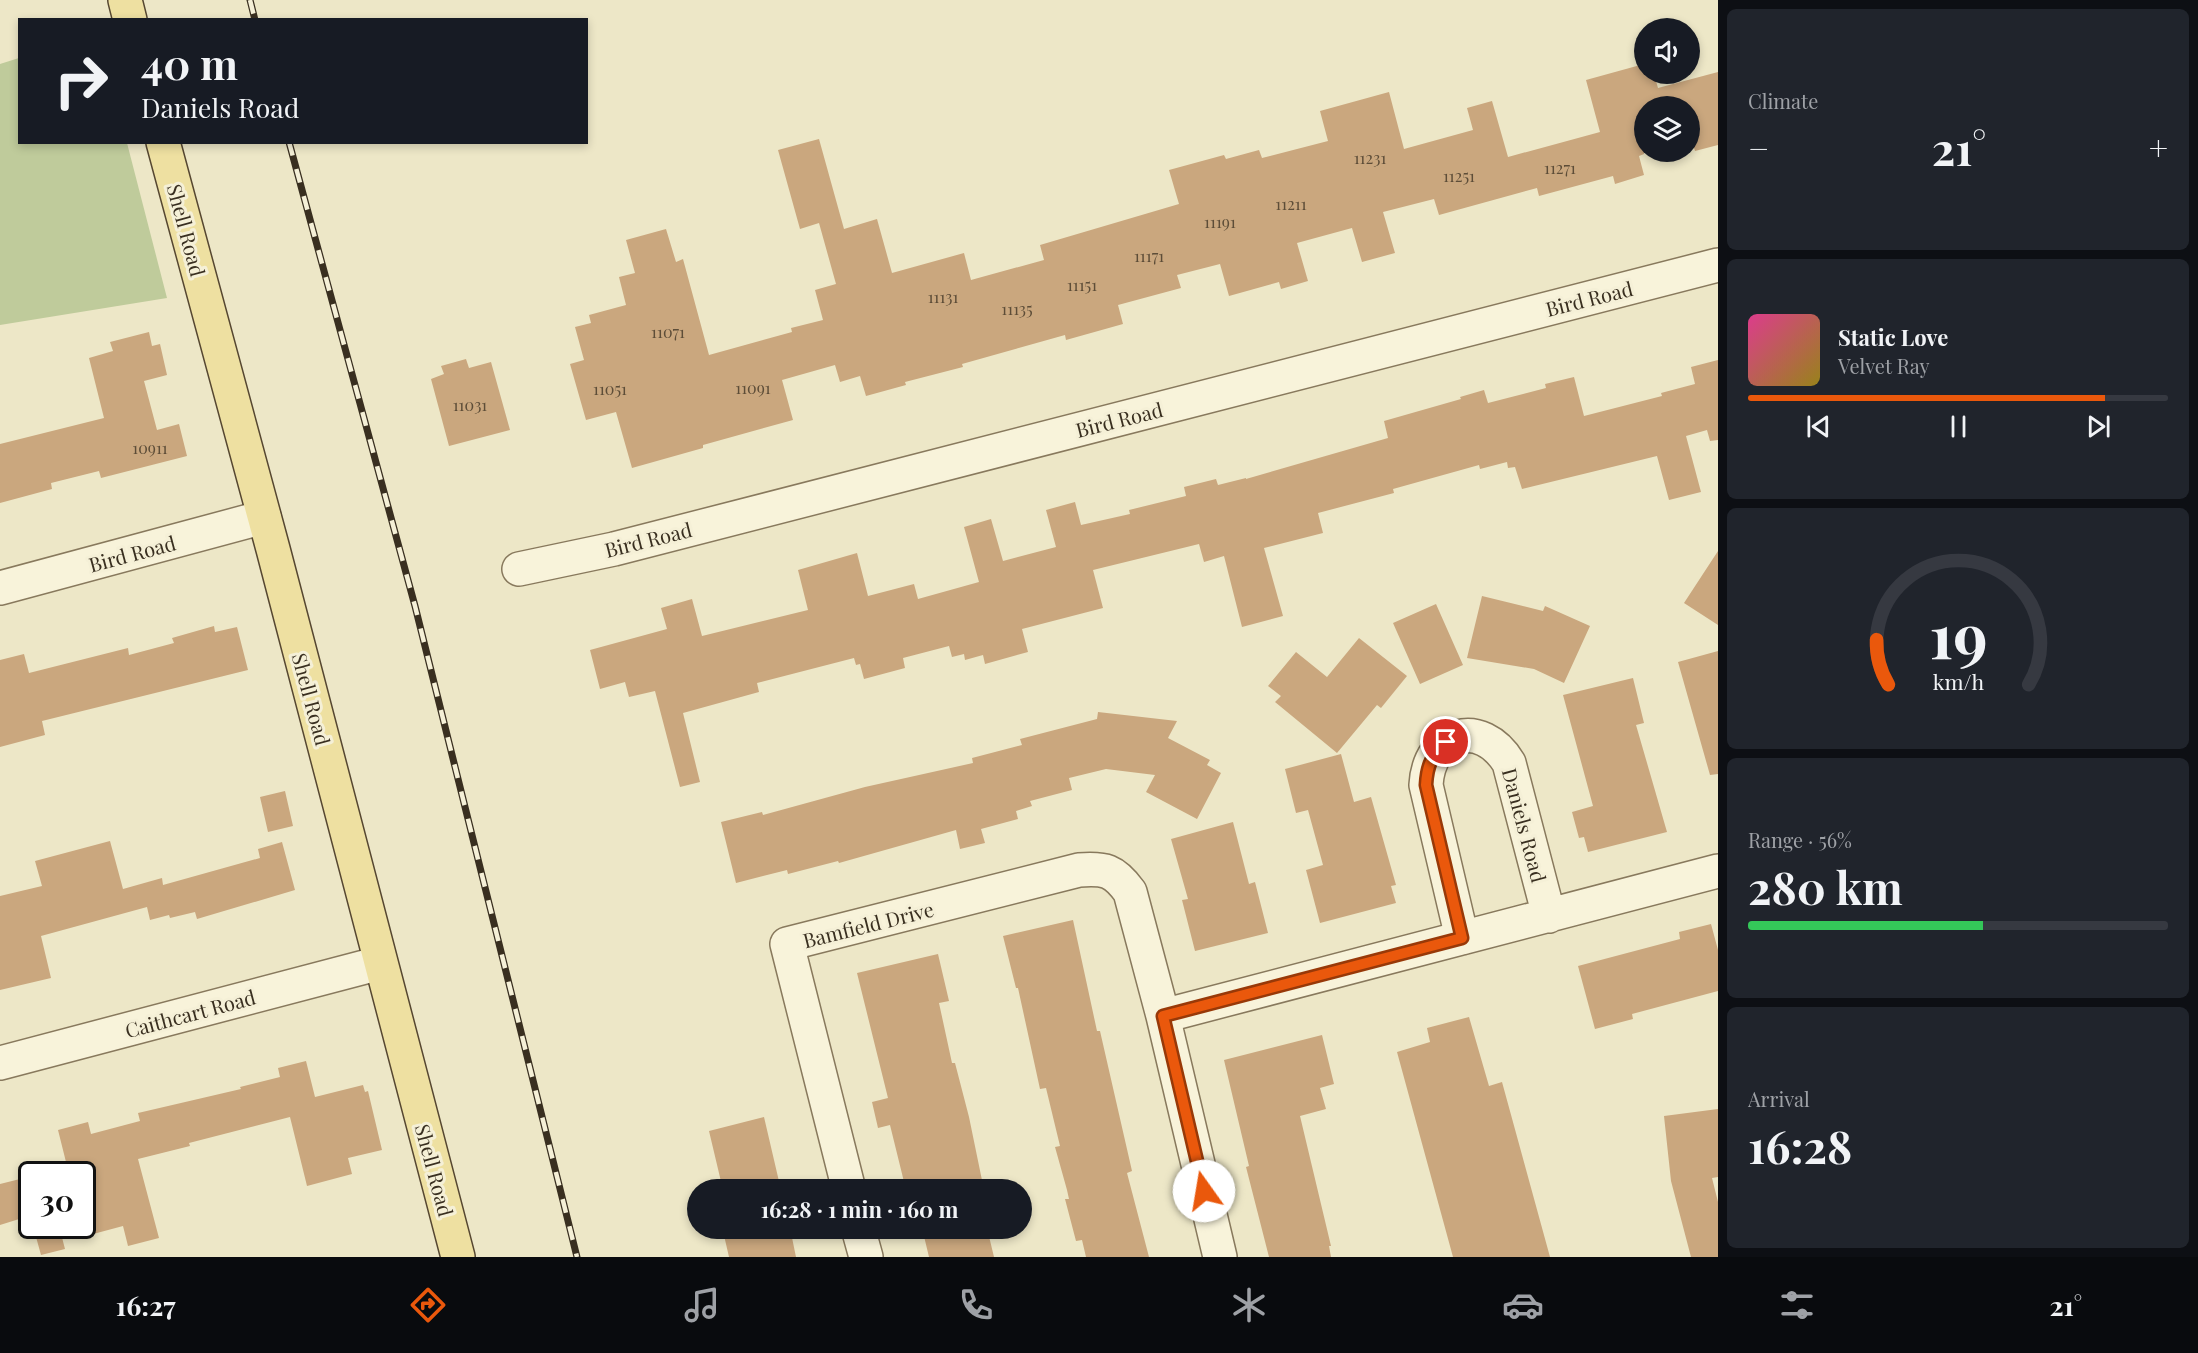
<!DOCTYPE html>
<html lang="en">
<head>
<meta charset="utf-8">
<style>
	:root { --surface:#171b24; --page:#20242c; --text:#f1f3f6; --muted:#9ea1a6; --line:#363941; --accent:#ea580c }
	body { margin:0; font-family:"Playfair Display",serif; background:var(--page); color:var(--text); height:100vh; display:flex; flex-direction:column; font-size:22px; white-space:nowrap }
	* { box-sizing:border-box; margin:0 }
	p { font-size:20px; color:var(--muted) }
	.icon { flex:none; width:33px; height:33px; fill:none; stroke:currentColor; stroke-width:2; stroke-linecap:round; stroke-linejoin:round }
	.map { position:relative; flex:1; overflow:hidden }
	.details { display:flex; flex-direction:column; gap:9px; padding:9px; background:#0d0f14; width:480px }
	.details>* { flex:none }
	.hud { position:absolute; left:18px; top:18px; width:570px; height:126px; border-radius:0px; box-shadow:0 3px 9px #0003; background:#171b24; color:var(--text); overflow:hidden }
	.controls { position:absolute; left:1634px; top:18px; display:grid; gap:12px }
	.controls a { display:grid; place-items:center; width:66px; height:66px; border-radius:50%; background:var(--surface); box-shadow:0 3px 9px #0003; font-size:30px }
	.speed { position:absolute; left:18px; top:1161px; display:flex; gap:12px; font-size:30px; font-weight:700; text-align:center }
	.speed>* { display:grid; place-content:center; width:78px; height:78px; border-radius:50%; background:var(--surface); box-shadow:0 3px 9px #0003; line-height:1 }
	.speed .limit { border:3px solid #111; border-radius:9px; background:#fff; color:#111 }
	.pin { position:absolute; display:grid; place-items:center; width:51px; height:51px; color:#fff; margin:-26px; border:3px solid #fff; border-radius:50%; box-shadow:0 2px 6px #0007 }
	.me { position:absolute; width:66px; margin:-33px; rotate:347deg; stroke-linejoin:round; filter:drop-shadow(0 0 4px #0008) }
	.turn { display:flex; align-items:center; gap:21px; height:126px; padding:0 24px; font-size:27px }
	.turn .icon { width:78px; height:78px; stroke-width:2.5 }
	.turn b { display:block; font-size:42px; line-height:51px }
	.big { font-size:45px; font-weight:700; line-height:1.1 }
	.details .card { flex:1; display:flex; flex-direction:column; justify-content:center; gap:9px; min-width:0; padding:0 21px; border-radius:9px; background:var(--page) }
	.details .dial { align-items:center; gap:0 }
	.dial svg { height:156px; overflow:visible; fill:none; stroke:var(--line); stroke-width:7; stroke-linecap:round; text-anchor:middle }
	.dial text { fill:var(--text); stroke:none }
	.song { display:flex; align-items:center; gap:18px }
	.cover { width:72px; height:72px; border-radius:9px; background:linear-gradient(135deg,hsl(330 70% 55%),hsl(50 70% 35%)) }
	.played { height:6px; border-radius:3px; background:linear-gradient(90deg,var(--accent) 85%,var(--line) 85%) }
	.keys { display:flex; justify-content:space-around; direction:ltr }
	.heat { display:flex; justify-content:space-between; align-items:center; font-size:33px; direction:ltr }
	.charge { height:9px; border-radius:4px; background:linear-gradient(90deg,#34c759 56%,var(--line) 0) }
	.trip { position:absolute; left:687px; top:1179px; width:345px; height:60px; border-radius:30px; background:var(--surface); box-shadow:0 3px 9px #0003; font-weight:700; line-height:60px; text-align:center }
	.tab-bar { display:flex; height:96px; justify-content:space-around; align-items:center; background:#090b0e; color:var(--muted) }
	.tab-bar .icon { width:42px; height:42px }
	.tab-bar .active { color:var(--accent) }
	.tab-bar b { font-size:27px; color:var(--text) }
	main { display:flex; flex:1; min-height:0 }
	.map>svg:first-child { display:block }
	.green { fill:#bfcb9b }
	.building { fill:#caa77e }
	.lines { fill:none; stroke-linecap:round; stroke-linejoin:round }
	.minor-casing { stroke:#88795d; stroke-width:36 }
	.major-casing { stroke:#564731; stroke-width:36 }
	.minor { stroke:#f8f3da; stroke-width:33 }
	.major { stroke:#eee0a1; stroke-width:33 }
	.rail-casing { stroke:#392f20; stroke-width:7 }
	.rail { stroke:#f5f0d7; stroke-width:4.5; stroke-dasharray:14; stroke-linecap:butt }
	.route-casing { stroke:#983908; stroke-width:15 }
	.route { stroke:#ea580c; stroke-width:10 }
	.labels { text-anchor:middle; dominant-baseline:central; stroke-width:6; stroke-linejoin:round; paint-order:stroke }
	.number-label { font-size:16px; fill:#5d4d38 }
	.street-label { font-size:20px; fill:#392f20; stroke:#f5f0d7 }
</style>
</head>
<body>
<main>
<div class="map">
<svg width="1718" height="1257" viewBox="0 0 1718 1257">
	<rect width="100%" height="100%" fill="#ede7c7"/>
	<path class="green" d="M19,58L20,142L127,143L167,298L0,325V64Z"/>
	<path class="building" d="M1644,64V74H1654L1658,88L1718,72V145L1695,151L1689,131V106H1644V154L1639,156L1644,175L1615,184L1613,176L1539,196L1537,188L1439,215L1434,199L1383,212L1395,253L1362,262L1352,228L1297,243L1308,281L1281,289L1279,282L1229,296L1220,264L1177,275L1181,288L1118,305L1123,324L1066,340L1065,335L962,364L963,367L905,382L906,385L866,396L860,376L840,382L835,365L782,380L793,420L703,445V448L632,468L616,412L586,420L570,364L584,360L575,327L591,323L589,315L626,305L619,277L635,273L626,240L666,229L676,262L683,259L709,355L792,332L791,328L823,320L815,290L836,284L819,223L800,229L778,150L819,139L844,229L877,219L892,273L964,253L971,280L1044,260L1040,245L1179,204L1169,170L1224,155L1226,159L1259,150L1262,158L1328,141L1320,111L1389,92L1404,149L1473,130L1467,108L1492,101L1508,157L1600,132L1586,80Z
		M149,332L152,346L160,344L167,375L144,381L157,430L179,424L187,456L101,478L99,471L51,483L52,489L0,503V444L104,418L89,358L113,351L110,342Z
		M466,359L469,368L491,362L510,430L449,446L431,379L444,374L441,366Z
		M1718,360V440L1710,441L1707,430L1686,436L1701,492L1669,500L1657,456L1522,489L1515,467L1508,468L1507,462L1480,469L1479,465L1393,489L1394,493L1318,513L1323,533L1264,548L1283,616L1242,627L1224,556L1204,562L1199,544L1093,570L1103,608L1022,629L1028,652L985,664L983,655L965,660L964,654L952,657L949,646L903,658L905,668L864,679L860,664L856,665L854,658L757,683L759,692L683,713L700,782L680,787L655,691L629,697L625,682L600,689L590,650L667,629L661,608L692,599L702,636L808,610L798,570L857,553L868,596L914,584L918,599L979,582L964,527L991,519L1003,561L1056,547L1046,510L1075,502L1081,525L1130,514L1129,510L1186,496L1184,487L1216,479L1218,485L1246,478V479L1388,438L1384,421L1461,399L1460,397L1484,390L1488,403L1546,388L1545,384L1574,377L1584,416L1662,396L1661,393L1695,384L1691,367Z
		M1718,551V625L1684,603Z
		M1482,596L1543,611L1545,606L1590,626L1564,683L1534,669L1467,658Z
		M1436,604L1463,665L1420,684L1393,623Z
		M214,626L215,632L237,627L248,670L42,721L45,735L0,747V660L24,654L29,673L128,648L129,655L174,643L172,638Z
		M1359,638L1407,676L1381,708L1377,705L1337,753L1275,702L1281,696L1268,686L1296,652L1327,677Z
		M1718,651V774L1710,775L1678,662Z
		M1633,678L1644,723L1636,725L1667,832L1588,852L1584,837L1579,838L1572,812L1593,806L1563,695Z
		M1098,712L1177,721L1168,738L1210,760L1207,765L1221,773L1197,819L1146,792L1155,775L1106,769L1069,778L1072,790L1030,801L1032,806L1016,811L1018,819L981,829L985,843L960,849L956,830L839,863L838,861L788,874L787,870L736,883L721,822L762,812L763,815L865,787L973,763L972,758L1022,745L1020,739L1097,719Z
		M1341,754L1354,802L1371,797L1396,885L1391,886L1396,903L1320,923L1306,870L1323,865L1308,810L1296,813L1285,769Z
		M285,791L293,826L268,832L260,797Z
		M1233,822L1249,884L1255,882L1268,933L1195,951L1182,900L1188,899L1171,839Z
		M110,841L123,889L162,878L163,885L260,858L258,849L282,842L295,890L197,919L195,912L170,918L169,915L150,920L147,907L41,936L51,978L0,990V896L42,886L35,861Z
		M1073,920L1097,1031H1100L1132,1171L1127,1173L1149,1257H1086L1082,1240L1076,1241L1065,1199H1069L1067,1190L1055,1147L1060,1146L1046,1088L1040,1089L1018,988H1016L1003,936Z
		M1711,924L1718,950V991L1632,1014L1633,1019L1595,1029L1578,966L1680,939L1679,932Z
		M938,954L949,1001L939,1003L952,1063H955L969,1117L984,1190H906L890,1125L878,1128L872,1102L888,1098L857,973Z
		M1469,1017L1489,1086L1502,1082L1550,1257H1453L1397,1052L1430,1042L1427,1028Z
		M1322,1035L1334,1084L1320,1088L1326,1109L1300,1116L1331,1246H1329L1331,1257H1269L1246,1167L1249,1166L1224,1060Z
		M306,1061L315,1097L363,1085L365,1092L368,1091L382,1150L348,1158L352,1174L307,1186L290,1117L189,1143L190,1146L138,1159L159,1238L128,1246L123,1226L82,1237V1174H69L58,1130L88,1122L91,1134L140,1121L138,1113L241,1089L240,1087L280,1077L278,1068Z
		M1718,1109V1177L1712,1178L1718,1202V1257H1691L1671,1181L1664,1116Z
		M764,1117L781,1190H723L709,1131Z
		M32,1176V1215L0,1225V1184Z
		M33,1226H59L65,1249L41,1255Z
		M734,1228H790L796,1257H729L723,1231Z
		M936,1228H987L994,1257H929L923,1232Z"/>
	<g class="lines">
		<g class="minor-casing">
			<path id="minor" d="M519,569L614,549L1718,265
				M0,588L264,517
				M1462,938L1426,785C1429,732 1481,717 1509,763L1549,916
				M1163,1016L1718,871
				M0,1063L380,963
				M849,1190L787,944L1079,870C1105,868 1114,870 1130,892L1163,1016L1220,1257
				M858,1228L866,1257"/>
		</g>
		<g class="major-casing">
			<path id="major" d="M125,0L130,20
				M163,142L273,549L458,1257"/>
		</g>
		<use href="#minor" class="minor"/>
		<use href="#major" class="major"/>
		<g class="rail-casing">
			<path id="rail" d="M250,0L255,20
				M289,142L415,606L577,1257"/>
		</g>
		<use href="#rail" class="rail"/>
	</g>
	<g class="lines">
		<g class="route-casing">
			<path id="route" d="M1204,1191L1163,1016L1462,938L1426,785C1427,765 1432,755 1446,742"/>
		</g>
		<use href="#route" class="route"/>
	</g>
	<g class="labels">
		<g class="number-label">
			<text x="1370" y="157">11231</text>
			<text x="1560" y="167">11271</text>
			<text x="1459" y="175">11251</text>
			<text x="1291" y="203">11211</text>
			<text x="1220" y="221">11191</text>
			<text x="1149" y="255">11171</text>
			<text x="1082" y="284">11151</text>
			<text x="943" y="296">11131</text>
			<text x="1017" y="308">11135</text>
			<text x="668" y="331">11071</text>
			<text x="753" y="387">11091</text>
			<text x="610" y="388">11051</text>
			<text x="470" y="404">11031</text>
			<text x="150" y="447">10911</text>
		</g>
		<g class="street-label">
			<text transform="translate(187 230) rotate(75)">Shell Road</text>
			<text transform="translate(1589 298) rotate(-14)">Bird Road</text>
			<text transform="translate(1119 419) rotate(-14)">Bird Road</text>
			<text transform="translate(648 539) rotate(-14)">Bird Road</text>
			<text transform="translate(132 553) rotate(-15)">Bird Road</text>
			<text transform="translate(312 699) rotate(75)">Shell Road</text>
			<text transform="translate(1525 825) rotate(75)">Daniels Road</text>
			<text transform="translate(868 924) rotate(-14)">Bamfield Drive</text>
			<text transform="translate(190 1013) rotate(-15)">Caithcart Road</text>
			<text transform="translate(435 1170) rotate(75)">Shell Road</text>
		</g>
	</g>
</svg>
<div class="controls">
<a><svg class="icon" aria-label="sound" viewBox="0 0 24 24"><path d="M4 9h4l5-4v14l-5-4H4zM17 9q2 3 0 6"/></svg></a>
<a><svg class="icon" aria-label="layers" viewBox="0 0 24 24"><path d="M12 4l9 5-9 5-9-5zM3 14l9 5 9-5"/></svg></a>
</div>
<div class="speed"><div class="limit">30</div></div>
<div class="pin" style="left:1446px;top:742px;background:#d93025"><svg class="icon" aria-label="arrive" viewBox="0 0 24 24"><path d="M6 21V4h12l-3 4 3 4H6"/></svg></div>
<svg class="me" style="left:1204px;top:1191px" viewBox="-20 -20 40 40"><circle r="19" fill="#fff"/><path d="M0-13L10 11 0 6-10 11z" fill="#ea580c"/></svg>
<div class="trip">16:28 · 1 min · 160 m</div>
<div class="hud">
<div class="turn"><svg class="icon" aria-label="right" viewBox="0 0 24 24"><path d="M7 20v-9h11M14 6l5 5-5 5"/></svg><div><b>40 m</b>Daniels Road</div></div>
</div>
</div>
<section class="details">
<div class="card"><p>Climate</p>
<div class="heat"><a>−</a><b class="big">21°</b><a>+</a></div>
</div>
<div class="card">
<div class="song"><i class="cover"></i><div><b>Static Love</b><p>Velvet Ray</p></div></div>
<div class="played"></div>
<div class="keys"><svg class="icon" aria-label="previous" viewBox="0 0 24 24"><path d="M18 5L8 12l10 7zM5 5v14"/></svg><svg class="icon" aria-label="pause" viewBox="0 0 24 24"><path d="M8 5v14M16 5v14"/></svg><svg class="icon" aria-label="next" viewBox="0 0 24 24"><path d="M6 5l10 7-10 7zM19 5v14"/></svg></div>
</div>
<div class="card dial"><svg viewBox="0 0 100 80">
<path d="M14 69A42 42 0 1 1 86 69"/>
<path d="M14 69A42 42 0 0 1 8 46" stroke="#ea580c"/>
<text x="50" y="56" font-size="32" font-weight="700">19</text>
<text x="50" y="72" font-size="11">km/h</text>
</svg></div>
<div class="card"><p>Range · 56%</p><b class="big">280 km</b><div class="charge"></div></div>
<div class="card"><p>Arrival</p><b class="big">16:28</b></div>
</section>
</main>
<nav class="tab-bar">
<b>16:27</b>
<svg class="icon active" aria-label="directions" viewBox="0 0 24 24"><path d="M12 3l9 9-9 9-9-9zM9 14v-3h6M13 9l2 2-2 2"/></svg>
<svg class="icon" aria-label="music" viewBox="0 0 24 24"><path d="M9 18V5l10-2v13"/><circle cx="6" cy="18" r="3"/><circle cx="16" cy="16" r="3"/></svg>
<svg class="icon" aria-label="phone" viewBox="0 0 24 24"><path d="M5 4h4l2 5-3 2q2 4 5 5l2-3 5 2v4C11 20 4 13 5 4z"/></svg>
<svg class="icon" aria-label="climate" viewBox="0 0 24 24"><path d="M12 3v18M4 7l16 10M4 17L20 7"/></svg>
<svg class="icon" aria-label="car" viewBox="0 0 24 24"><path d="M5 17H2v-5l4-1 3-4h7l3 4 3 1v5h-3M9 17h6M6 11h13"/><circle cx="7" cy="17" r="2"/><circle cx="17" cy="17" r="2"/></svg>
<svg class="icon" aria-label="filters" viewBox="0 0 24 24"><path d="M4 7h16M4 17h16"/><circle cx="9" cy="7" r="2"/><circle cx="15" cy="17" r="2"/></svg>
<b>21°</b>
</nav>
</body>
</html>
